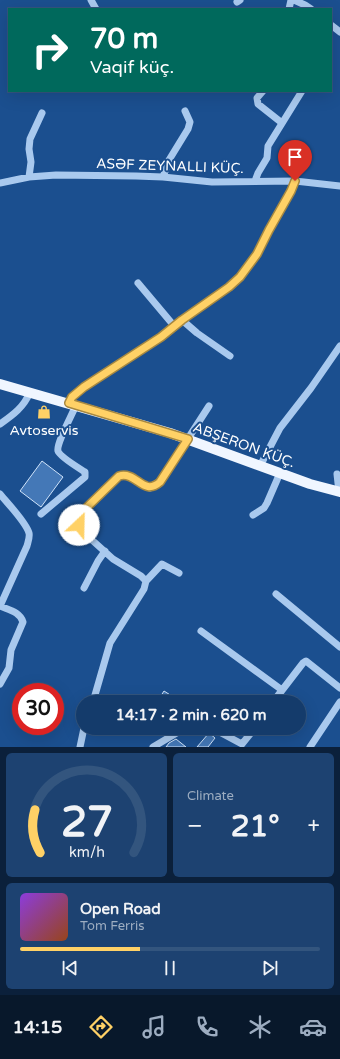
<!DOCTYPE html>
<html lang="en">
<head>
<meta charset="utf-8">
<style>
	:root { --surface:#143b6b; --page:#1d4271; --text:#f1f3f6; --muted:#9dadc1; --line:#33557e; --accent:#ffd166 }
	body { margin:0; font-family:"Varela Round",sans-serif; background:var(--page); color:var(--text); height:100vh; display:flex; flex-direction:column; font-size:15px; white-space:nowrap }
	* { box-sizing:border-box; margin:0 }
	p { font-size:13px; color:var(--muted) }
	.icon { flex:none; width:22px; height:22px; fill:none; stroke:currentColor; stroke-width:2; stroke-linecap:round; stroke-linejoin:round }
	.map { position:relative; height:747px; overflow:hidden }
	.sheet { display:flex; flex-direction:column; gap:6px; padding:6px; background:#0b203b; flex:1 }
	.sheet>* { flex:none }
	.top-card { position:absolute; left:8px; top:8px; width:324px; height:84px; border-radius:0px; box-shadow:0 4px 16px #0002,0 0 0 1px var(--line); background:#00695c; color:#fff; overflow:hidden }
	.speed { position:absolute; left:12px; top:683px; display:flex; gap:8px; font-size:20px; font-weight:700; text-align:center }
	.speed>* { display:grid; place-content:center; width:52px; height:52px; border-radius:50%; background:var(--surface); box-shadow:0 4px 16px #0002,0 0 0 1px var(--line); line-height:1 }
	.speed .limit { border:6px solid #d22; background:#fff; color:#111 }
	.pin { position:absolute; display:grid; place-items:center; width:34px; height:34px; color:#fff; margin:-41px -17px; border-radius:50% 50% 50% 0; rotate:-45deg; box-shadow:0 0 4px #0007 }
	.pin .icon { rotate:45deg }
	.me { position:absolute; width:44px; margin:-22px; rotate:24deg; stroke-linejoin:round; filter:drop-shadow(0 0 3px #0008) }
	.turn { display:flex; align-items:center; gap:14px; height:84px; padding:0 16px; font-size:18px }
	.turn .icon { width:52px; height:52px; stroke-width:2.5 }
	.turn b { display:block; font-size:28px; line-height:34px }
	.big { font-size:30px; font-weight:700; line-height:1.1 }
	.sheet .card { flex:1; display:flex; flex-direction:column; justify-content:center; gap:6px; min-width:0; padding:0 14px; border-radius:6px; background:var(--page) }
	.sheet .dial { align-items:center; gap:0 }
	.dial svg { height:104px; overflow:visible; fill:none; stroke:var(--line); stroke-width:7; stroke-linecap:round; text-anchor:middle }
	.dial text { fill:var(--text); stroke:none }
	.song { display:flex; align-items:center; gap:12px }
	.cover { width:48px; height:48px; border-radius:6px; background:linear-gradient(135deg,hsl(270 70% 55%),hsl(20 70% 35%)) }
	.played { height:4px; border-radius:2px; background:linear-gradient(90deg,var(--accent) 40%,var(--line) 40%) }
	.keys { display:flex; justify-content:space-around; direction:ltr }
	.heat { display:flex; justify-content:space-between; align-items:center; font-size:22px; direction:ltr }
	.sheet .tiles { flex:1; display:grid; gap:6px; grid-template-columns:1fr 1fr }
	.card:last-child { grid-column:span 2 }
	.trip { position:absolute; left:76px; top:695px; width:230px; height:40px; border-radius:20px; background:var(--surface); box-shadow:0 4px 16px #0002,0 0 0 1px var(--line); font-weight:700; line-height:40px; text-align:center }
	.dock { display:flex; height:64px; justify-content:space-around; align-items:center; background:#08182b; color:var(--muted) }
	.dock .icon { width:28px; height:28px }
	.dock .active { color:var(--accent) }
	.dock b { font-size:18px; color:var(--text) }
	.map>svg:first-child { display:block }
	.building { fill:#4478b7; stroke:#cfe3fa }
	.lines { fill:none; stroke-linecap:round; stroke-linejoin:round }
	.minor { stroke:#a9c9ee; stroke-width:7 }
	.major { stroke:#f0f6ff; stroke-width:10 }
	.route-casing { stroke:#a68842; stroke-width:10 }
	.route { stroke:#ffd166; stroke-width:7 }
	.labels { text-anchor:middle; dominant-baseline:central; stroke-width:4; stroke-linejoin:round; paint-order:stroke }
	.street-label { font-size:14px; fill:#fff; stroke:#1b4f8f }
	.poi-label { font-size:14px; fill:#fff; stroke:#1b4f8f }
</style>
</head>
<body>
<div class="map">
<svg width="340" height="747" viewBox="0 0 340 747">
	<rect width="100%" height="100%" fill="#1b4f8f"/>
	<path class="building" d="M42,461L63,477L41,507L20,491Z
		M164,691L175,698L172,702H157Z
		M209,733L215,738L208,747H197Z
		M176,739L186,747H166L169,743Z"/>
	<g class="lines">
		<path class="minor" d="M91,0L96,9
			M294,0L305,5L311,9
			M237,2L240,0
			M289,9L291,0
			M331,25L340,32
			M263,91L257,98L258,104L282,123
			M29,177L31,162L29,149L30,139L42,113
			M163,177L169,160L188,129L190,122L185,111
			M255,181L258,173L267,158L268,146L302,91
			M0,183L29,177L56,175L136,176L163,177L212,182L295,181L340,186
			M138,283L175,327
			M182,320L197,333L230,356
			M69,403L72,397L84,387L161,337L182,320L229,287L240,277L257,254L269,230L291,191L295,181
			M0,424C13,415 24,407 30,392
			M260,466L280,428L311,388L340,346
			M337,474L339,492
			M0,494C8,504 26,522 29,533C30,537 28,542 27,546L0,606
			M41,514L85,477V472C79,468 60,457 58,451C56,444 73,413 76,405
			M253,515L264,508L267,503L280,473
			M146,581L162,564L179,573
			M84,588L98,561L105,551
			M276,594L340,647
			M0,606C9,610 20,612 23,622L11,650L9,668L0,684
			M201,631L282,690
			M93,702L110,643L144,589L146,581L141,576L113,559L82,531C78,524 78,520 81,513L119,476L128,475L150,488L155,486L160,482L209,406
			M273,702L303,663L306,661L340,688
			M212,728L242,744L255,728
			M80,747L84,728
			M153,747L185,728
			M310,747L340,702"/>
		<path class="major" d="M0,384L170,433L310,484L340,492"/>
	</g>
	<g class="lines">
		<g class="route-casing">
			<path id="route" d="M79,525V519L81,513L119,476C137,471 143,497 160,482L188,439L69,403L72,397L84,387L161,337L182,320L229,287L240,277L257,254L269,230L291,191L295,181"/>
		</g>
		<use href="#route" class="route"/>
	</g>
	<defs>
		<g id="shop-bare" transform="scale(1.08)"><path d="M-5-2.5h2.3a2.7 3.5 0 0 1 5.4 0H5L5.5 6h-11ZM-1.5-2.5h3a1.5 2.3 0 0 0-3 0Z" fill="#ffd166" stroke="#1b4f8f" stroke-width="2.5" paint-order="stroke"/></g>
	</defs>
	<g fill-rule="evenodd">
		<use href="#shop-bare" x="44" y="412"/>
	</g>
	<g class="labels">
		<g class="street-label">
			<text transform="translate(170 166) rotate(2)">ASƏF ZEYNALLI KÜÇ.</text>
			<text transform="translate(244 445) rotate(20)">ABŞERON KÜÇ.</text>
		</g>
		<g class="poi-label">
			<text x="44" y="430">Avtoservis</text>
		</g>
	</g>
</svg>
<div class="speed"><div class="limit">30</div></div>
<div class="pin" style="left:295px;top:181px;background:#d93025"><svg class="icon" aria-label="arrive" viewBox="0 0 24 24"><path d="M6 21V4h12l-3 4 3 4H6"/></svg></div>
<svg class="me" style="left:79px;top:525px" viewBox="-20 -20 40 40"><circle r="19" fill="#fff"/><path d="M0-13L10 11 0 6-10 11z" fill="#ffd166"/></svg>
<div class="trip">14:17 · 2 min · 620 m</div>
<div class="top-card">
<div class="turn"><svg class="icon" aria-label="right" viewBox="0 0 24 24"><path d="M7 20v-9h11M14 6l5 5-5 5"/></svg><div><b>70 m</b>Vaqif küç.</div></div>
</div>
</div>
<section class="sheet">
<div class="tiles">
<div class="card dial"><svg viewBox="0 0 100 80">
<path d="M14 69A42 42 0 1 1 86 69"/>
<path d="M14 69A42 42 0 0 1 10 36" stroke="#ffd166"/>
<text x="50" y="56" font-size="32" font-weight="700">27</text>
<text x="50" y="72" font-size="11">km/h</text>
</svg></div>
<div class="card"><p>Climate</p>
<div class="heat"><a>−</a><b class="big">21°</b><a>+</a></div>
</div>
<div class="card">
<div class="song"><i class="cover"></i><div><b>Open Road</b><p>Tom Ferris</p></div></div>
<div class="played"></div>
<div class="keys"><svg class="icon" aria-label="previous" viewBox="0 0 24 24"><path d="M18 5L8 12l10 7zM5 5v14"/></svg><svg class="icon" aria-label="pause" viewBox="0 0 24 24"><path d="M8 5v14M16 5v14"/></svg><svg class="icon" aria-label="next" viewBox="0 0 24 24"><path d="M6 5l10 7-10 7zM19 5v14"/></svg></div>
</div>
</div>
</section>
<nav class="dock">
<b>14:15</b>
<svg class="icon active" aria-label="directions" viewBox="0 0 24 24"><path d="M12 3l9 9-9 9-9-9zM9 14v-3h6M13 9l2 2-2 2"/></svg>
<svg class="icon" aria-label="music" viewBox="0 0 24 24"><path d="M9 18V5l10-2v13"/><circle cx="6" cy="18" r="3"/><circle cx="16" cy="16" r="3"/></svg>
<svg class="icon" aria-label="phone" viewBox="0 0 24 24"><path d="M5 4h4l2 5-3 2q2 4 5 5l2-3 5 2v4C11 20 4 13 5 4z"/></svg>
<svg class="icon" aria-label="climate" viewBox="0 0 24 24"><path d="M12 3v18M4 7l16 10M4 17L20 7"/></svg>
<svg class="icon" aria-label="car" viewBox="0 0 24 24"><path d="M5 17H2v-5l4-1 3-4h7l3 4 3 1v5h-3M9 17h6M6 11h13"/><circle cx="7" cy="17" r="2"/><circle cx="17" cy="17" r="2"/></svg>
</nav>
</body>
</html>
